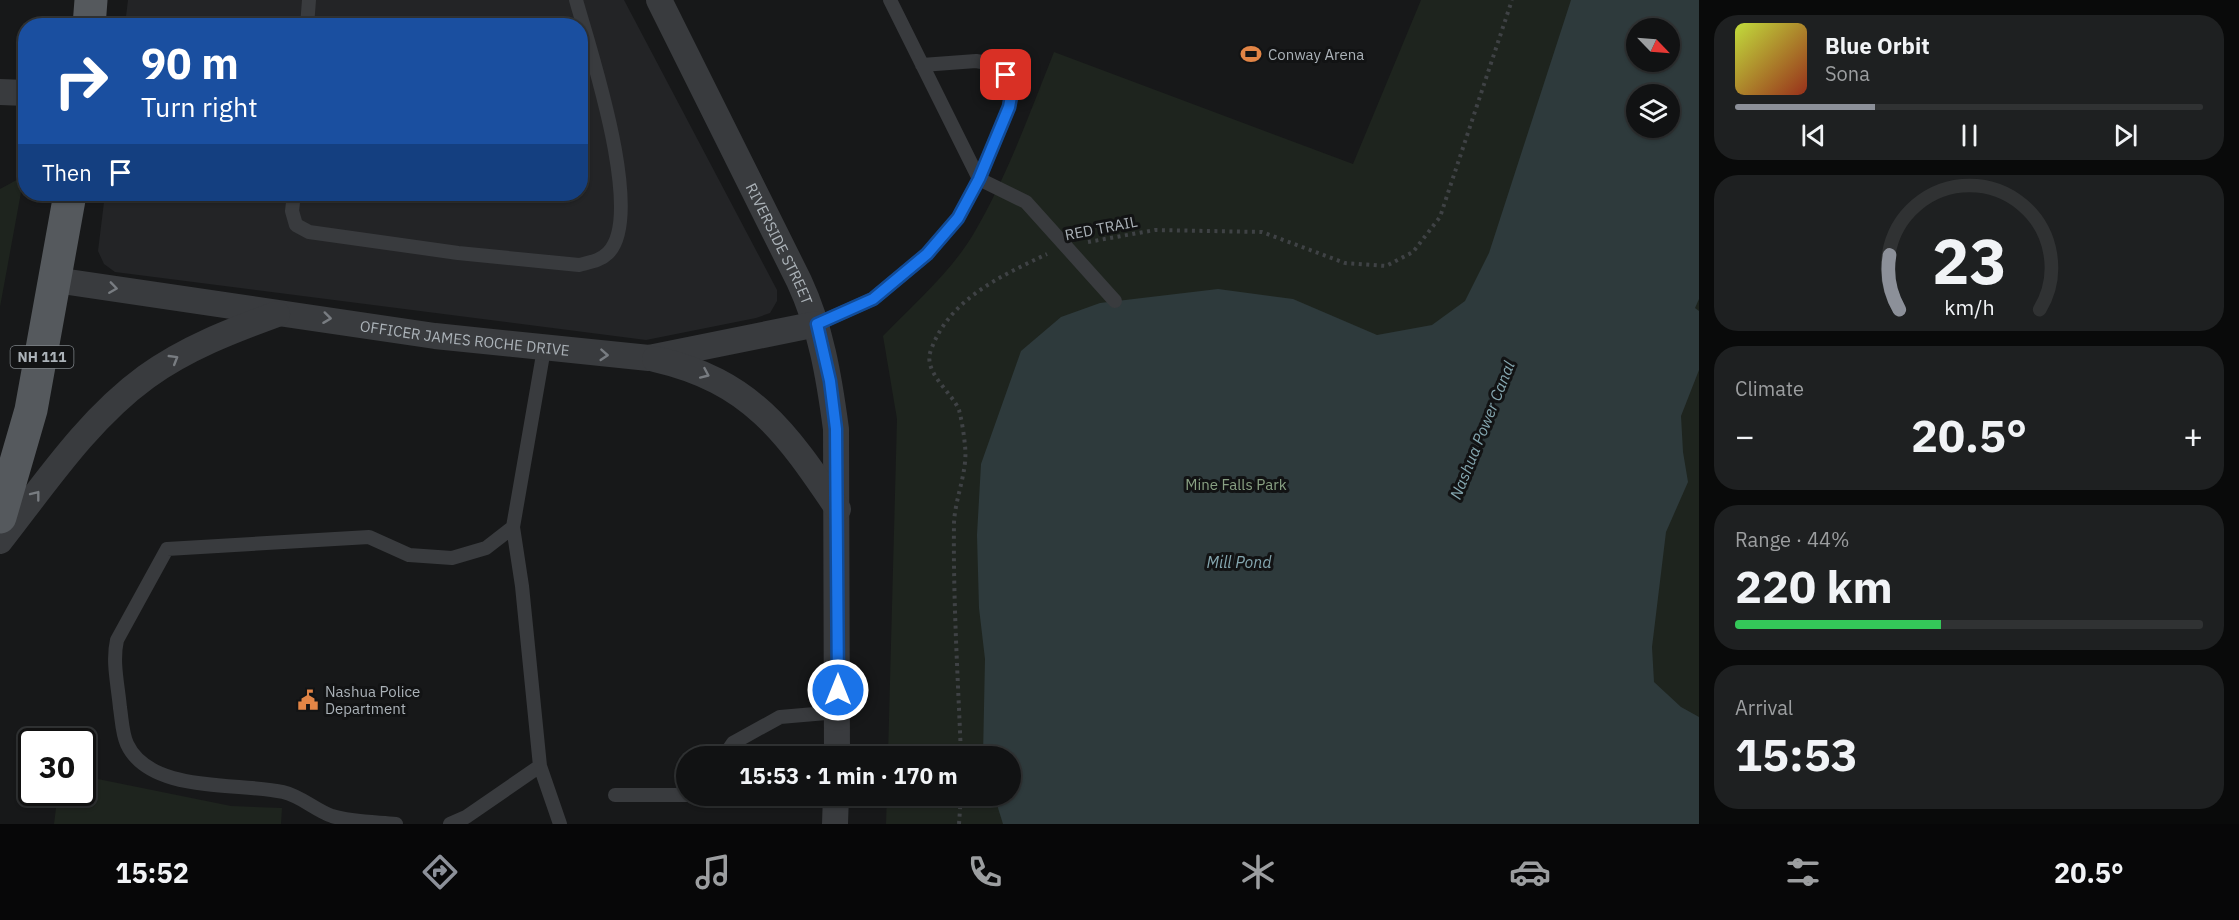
<!DOCTYPE html>
<html lang="en">
<head>
<meta charset="utf-8">
<style>
	:root { --surface:#111213; --page:#1e2021; --text:#f1f3f6; --muted:#9c9ea0; --line:#303233; --accent:#8c9099 }
	body { margin:0; font-family:"IBM Plex Sans",sans-serif; background:var(--page); color:var(--text); height:100vh; display:flex; flex-direction:column; font-size:22px; white-space:nowrap }
	* { box-sizing:border-box; margin:0 }
	p { font-size:20px; color:var(--muted) }
	.icon { flex:none; width:33px; height:33px; fill:none; stroke:currentColor; stroke-width:2; stroke-linecap:round; stroke-linejoin:round }
	.map { position:relative; flex:1; overflow:hidden }
	.side { display:flex; flex-direction:column; gap:15px; padding:15px; background:#090a0a; width:540px }
	.side>* { flex:none }
	.banner { position:absolute; left:18px; top:18px; width:570px; height:183px; border-radius:24px; box-shadow:0 2px 4px #0004,0 0 0 2px var(--line); background:#1a4fa0; color:#fff; overflow:hidden }
	.needle { width:39px; rotate:115deg }
	.controls { position:absolute; left:1626px; top:18px; display:grid; gap:12px }
	.controls a { display:grid; place-items:center; width:54px; height:54px; border-radius:50%; background:var(--surface); box-shadow:0 2px 4px #0004,0 0 0 2px var(--line); font-size:30px }
	.speed { position:absolute; left:18px; top:728px; display:flex; gap:12px; font-size:30px; font-weight:700; text-align:center }
	.speed>* { display:grid; place-content:center; width:78px; height:78px; border-radius:50%; background:var(--surface); box-shadow:0 2px 4px #0004,0 0 0 2px var(--line); line-height:1 }
	.speed .limit { border:3px solid #111; border-radius:9px; background:#fff; color:#111 }
	.pin { position:absolute; display:grid; place-items:center; width:51px; height:51px; color:#fff; margin:-26px; border-radius:12px; box-shadow:0 3px 9px #0006 }
	.me { position:absolute; width:66px; margin:-33px; rotate:0deg; stroke-linejoin:round; filter:drop-shadow(0 0 4px #0008) }
	.turn { display:flex; align-items:center; gap:21px; height:126px; padding:0 24px; font-size:27px }
	.turn .icon { width:78px; height:78px; stroke-width:2.5 }
	.turn b { display:block; font-size:42px; line-height:51px }
	.then { display:flex; align-items:center; height:57px; padding:0 24px; background:#0003; gap:12px; font-size:22px }
	.big { font-size:45px; font-weight:700; line-height:1.1 }
	.side .tile { flex:1; display:flex; flex-direction:column; justify-content:center; gap:9px; min-width:0; padding:0 21px; border-radius:24px; background:var(--page) }
	.side .dial { align-items:center; gap:0 }
	.dial svg { height:156px; overflow:visible; fill:none; stroke:var(--line); stroke-width:7; stroke-linecap:round; text-anchor:middle }
	.dial text { fill:var(--text); stroke:none }
	.song { display:flex; align-items:center; gap:18px }
	.cover { width:72px; height:72px; border-radius:9px; background:linear-gradient(135deg,hsl(70 70% 55%),hsl(10 70% 35%)) }
	.played { height:6px; border-radius:3px; background:linear-gradient(90deg,var(--accent) 30%,var(--line) 30%) }
	.keys { display:flex; justify-content:space-around; direction:ltr }
	.heat { display:flex; justify-content:space-between; align-items:center; font-size:33px; direction:ltr }
	.charge { height:9px; border-radius:4px; background:linear-gradient(90deg,#34c759 44%,var(--line) 0) }
	.trip { position:absolute; left:676px; top:746px; width:345px; height:60px; border-radius:30px; background:var(--surface); box-shadow:0 2px 4px #0004,0 0 0 2px var(--line); font-weight:700; line-height:60px; text-align:center }
	.dock { display:flex; height:96px; justify-content:space-around; align-items:center; background:#070708; color:var(--muted) }
	.dock .icon { width:42px; height:42px }
	.dock .on { color:var(--accent) }
	.dock b { font-size:27px; color:var(--text) }
	main { display:flex; flex:1; min-height:0 }
	.map>svg:first-child { display:block }
	.built { fill:#232426 }
	.green { fill:#1e241e; fill-rule:evenodd }
	.water { fill:#2e3a3c; fill-rule:evenodd }
	.lines { fill:none; stroke-linecap:round; stroke-linejoin:round }
	.path { stroke:#3f4245; stroke-width:4; stroke-dasharray:3 4.5; stroke-linecap:butt }
	.lane { stroke:#393b3e; stroke-width:14 }
	.street { stroke:#393b3e; stroke-width:26 }
	.primary { stroke:#55595d; stroke-width:33 }
	.oneway { stroke:#787c81 }
	.route-casing { stroke:#114b97; stroke-width:15 }
	.route { stroke:#1a73e8; stroke-width:10 }
	.labels { text-anchor:middle; dominant-baseline:central; stroke-width:6; stroke-linejoin:round; paint-order:stroke }
	.shield { fill:#121314; stroke:#7d8287; stroke-width:1.5 }
	.shield-label { font-size:14px; font-weight:bold; fill:#abb2b8 }
	.poi-label { font-size:15px; fill:#abb2b8; stroke:#121314; text-anchor:start }
	.street-label { font-size:15px; fill:#abb2b8; stroke:#121314 }
	.park-label { font-size:15px; fill:#89a183; stroke:#121314 }
	.water-label { font-size:16px; font-style:italic; fill:#85a7b0; stroke:#121314 }
</style>
</head>
<body>
<main>
<div class="map">
<svg width="1699" height="824" viewBox="0 0 1699 824">
	<rect width="100%" height="100%" fill="#171819"/>
	<path class="built" d="M128,0H624L777,290V301L770,313L756,318L646,340L115,272L104,264L98,251L105,194H580V26L125,25Z"/>
	<path class="green" d="M1421,0H1699V824H886L887,795H1011V756H888L897,419L883,336C915,303 951,272 974,233C1006,179 1031,110 1054,52L1353,164ZM1636,28H1670V62H1636ZM1636,94H1670V128H1636Z
		M24,176L0,307V189Z
		M83,776L231,806L282,808L281,824H54L58,792H82Z"/>
	<path class="water" d="M1571,0H1699V299L1695,308L1699,311V370L1681,416L1683,452L1688,482L1666,532L1652,647L1654,682L1681,707L1699,717V824H1003L994,795H1011V756H983L985,659L979,608L977,535L981,464L1021,351L1061,317L1100,303L1218,289L1293,299L1377,335L1432,325L1465,301L1489,253ZM1636,28H1670V62H1636ZM1636,94H1670V128H1636Z"/>
	<g class="lines">
		<path class="path" d="M1088,242L1155,230L1262,232L1345,263L1386,266L1413,252L1440,217L1512,0
			M961,756C958,678 953,601 954,523C955,498 968,471 965,446C964,435 962,421 959,410C952,392 922,372 931,350C949,299 1001,276 1047,254
			M959,824L961,795"/>
		<path class="lane" d="M890,0L979,179L1026,202L1115,301
			M307,26L309,0
			M294,194L292,211L296,225L309,232L458,253L579,265C590,262 600,261 608,253C646,216 589,47 576,0
			M817,324L873,299L927,254L958,218L979,179L1009,107L1012,91L1006,75L993,64L976,61L922,65
			M724,756L733,743L780,717L838,712
			M540,766L560,824
			M615,795H703
			M396,824C375,822 352,822 332,816C315,810 301,796 283,792C239,782 150,794 127,744C122,733 122,720 120,708C118,685 112,662 117,640L167,549L369,537L409,555L452,558L486,548L513,527
			M450,824L466,817L540,766L522,586L513,527L544,349"/>
		<g class="street">
			<path id="s1" d="M659,0L799,281C821,328 829,377 836,429L837,756"/>
			<path d="M0,92L26,93"/>
			<path id="s2" d="M55,280L435,336L649,358L817,324"/>
			<path d="M655,359C751,381 786,432 838,509"/>
			<path d="M0,541C44,485 87,420 146,377C186,348 231,331 277,314"/>
			<path d="M835,824L836,795"/>
		</g>
		<path class="primary" d="M89,26L91,0
			M0,517L31,410L70,194"/>
	</g>
	<defs><path id="oneway-chevron" d="M-2-3.5L2.5 0L-2 3.5" fill="none" stroke-width="1.6" stroke-linecap="round" stroke-linejoin="round" transform="scale(1.5)"/></defs>
	<g class="oneway">
		<use href="#oneway-chevron" transform="translate(113 288) rotate(8)"/>
		<use href="#oneway-chevron" transform="translate(327 318) rotate(7)"/>
		<use href="#oneway-chevron" transform="translate(604 355) rotate(4)"/>
		<use href="#oneway-chevron" transform="translate(174 359) rotate(-31)"/>
		<use href="#oneway-chevron" transform="translate(705 374) rotate(24)"/>
		<use href="#oneway-chevron" transform="translate(36 495) rotate(-52)"/>
	</g>
	<g class="lines">
		<g class="route-casing">
			<path id="route" d="M838,690L836,429L830,381L817,324L873,299L927,254L958,218L979,179L1009,107L1012,91L1006,75"/>
		</g>
		<use href="#route" class="route"/>
	</g>
	<defs>
		<g id="stadium-bare" transform="scale(1.62)"><path d="M0-5a6.5 5 0 1 0 0 10a6.5 5 0 1 0 0-10ZM-3.5-1.8h7v3.6h-7Z" fill="#e28546" stroke="#121314" stroke-width="2.5" paint-order="stroke"/></g>
		<g id="civic-bare" transform="scale(1.62)"><path d="M-.6-6.5H3V-4.5H.6V-3L4-1V1h2V6H-6V1h2V-1L-.6-3ZM-1.2 2.5V6h2.4V2.5Z" fill="#e28546" stroke="#121314" stroke-width="2.5" paint-order="stroke"/></g>
	</defs>
	<g fill-rule="evenodd">
		<use href="#stadium-bare" x="1251" y="54"/>
		<use href="#civic-bare" x="308" y="700"/>
	</g>
	<g class="labels">
		<rect class="shield" x="10.5" y="346" width="63" height="22" rx="4.5"/>
		<g class="shield-label">
			<text x="42" y="357">NH 111</text>
		</g>
		<g class="poi-label">
			<text x="1268" y="54">Conway Arena</text>
			<text x="325" y="691">Nashua Police<tspan x="325" dy="17">Department</tspan></text>
		</g>
		<g class="street-label">
			<text transform="translate(1101 228) rotate(-11)">RED TRAIL</text>
			<text stroke="none"><textPath href="#s1" startOffset="272">RIVERSIDE STREET</textPath></text>
			<text stroke="none"><textPath href="#s2" startOffset="414">OFFICER JAMES ROCHE DRIVE</textPath></text>
		</g>
		<g class="park-label">
			<text x="1236" y="484">Mine Falls Park</text>
		</g>
		<g class="water-label">
			<text transform="translate(1482 430) rotate(-68)">Nashua Power Canal</text>
			<text x="1239" y="562">Mill Pond</text>
		</g>
	</g>
</svg>
<div class="controls">
<a><svg class="needle" viewBox="-14 -14 28 28"><path d="M0-13l5 13h-10z" fill="#e53935"/><path d="M0 13l5-13h-10z" fill="#9c9ea0"/></svg></a>
<a><svg class="icon" aria-label="layers" viewBox="0 0 24 24"><path d="M12 4l9 5-9 5-9-5zM3 14l9 5 9-5"/></svg></a>
</div>
<div class="speed"><div class="limit">30</div></div>
<div class="pin" style="left:1006px;top:75px;background:#d93025"><svg class="icon" aria-label="arrive" viewBox="0 0 24 24"><path d="M6 21V4h12l-3 4 3 4H6"/></svg></div>
<svg class="me" style="left:838px;top:690px" viewBox="-20 -20 40 40"><circle r="17" fill="#1a73e8" stroke="#fff" stroke-width="3"/><path d="M0-11L8 9 0 5-8 9z" fill="#fff"/></svg>
<div class="trip">15:53 · 1 min · 170 m</div>
<div class="banner">
<div class="turn"><svg class="icon" aria-label="right" viewBox="0 0 24 24"><path d="M7 20v-9h11M14 6l5 5-5 5"/></svg><div><b>90 m</b>Turn right</div></div>
<div class="then">Then<svg class="icon" aria-label="arrive" viewBox="0 0 24 24"><path d="M6 21V4h12l-3 4 3 4H6"/></svg></div>
</div>
</div>
<section class="side">
<div class="tile">
<div class="song"><i class="cover"></i><div><b>Blue Orbit</b><p>Sona</p></div></div>
<div class="played"></div>
<div class="keys"><svg class="icon" aria-label="previous" viewBox="0 0 24 24"><path d="M18 5L8 12l10 7zM5 5v14"/></svg><svg class="icon" aria-label="pause" viewBox="0 0 24 24"><path d="M8 5v14M16 5v14"/></svg><svg class="icon" aria-label="next" viewBox="0 0 24 24"><path d="M6 5l10 7-10 7zM19 5v14"/></svg></div>
</div>
<div class="tile dial"><svg viewBox="0 0 100 80">
<path d="M14 69A42 42 0 1 1 86 69"/>
<path d="M14 69A42 42 0 0 1 9 41" stroke="#8c9099"/>
<text x="50" y="56" font-size="32" font-weight="700">23</text>
<text x="50" y="72" font-size="11">km/h</text>
</svg></div>
<div class="tile"><p>Climate</p>
<div class="heat"><a>−</a><b class="big">20.5°</b><a>+</a></div>
</div>
<div class="tile"><p>Range · 44%</p><b class="big">220 km</b><div class="charge"></div></div>
<div class="tile"><p>Arrival</p><b class="big">15:53</b></div>
</section>
</main>
<nav class="dock">
<b>15:52</b>
<svg class="icon on" aria-label="directions" viewBox="0 0 24 24"><path d="M12 3l9 9-9 9-9-9zM9 14v-3h6M13 9l2 2-2 2"/></svg>
<svg class="icon" aria-label="music" viewBox="0 0 24 24"><path d="M9 18V5l10-2v13"/><circle cx="6" cy="18" r="3"/><circle cx="16" cy="16" r="3"/></svg>
<svg class="icon" aria-label="phone" viewBox="0 0 24 24"><path d="M5 4h4l2 5-3 2q2 4 5 5l2-3 5 2v4C11 20 4 13 5 4z"/></svg>
<svg class="icon" aria-label="climate" viewBox="0 0 24 24"><path d="M12 3v18M4 7l16 10M4 17L20 7"/></svg>
<svg class="icon" aria-label="car" viewBox="0 0 24 24"><path d="M5 17H2v-5l4-1 3-4h7l3 4 3 1v5h-3M9 17h6M6 11h13"/><circle cx="7" cy="17" r="2"/><circle cx="17" cy="17" r="2"/></svg>
<svg class="icon" aria-label="filters" viewBox="0 0 24 24"><path d="M4 7h16M4 17h16"/><circle cx="9" cy="7" r="2"/><circle cx="15" cy="17" r="2"/></svg>
<b>20.5°</b>
</nav>
</body>
</html>
